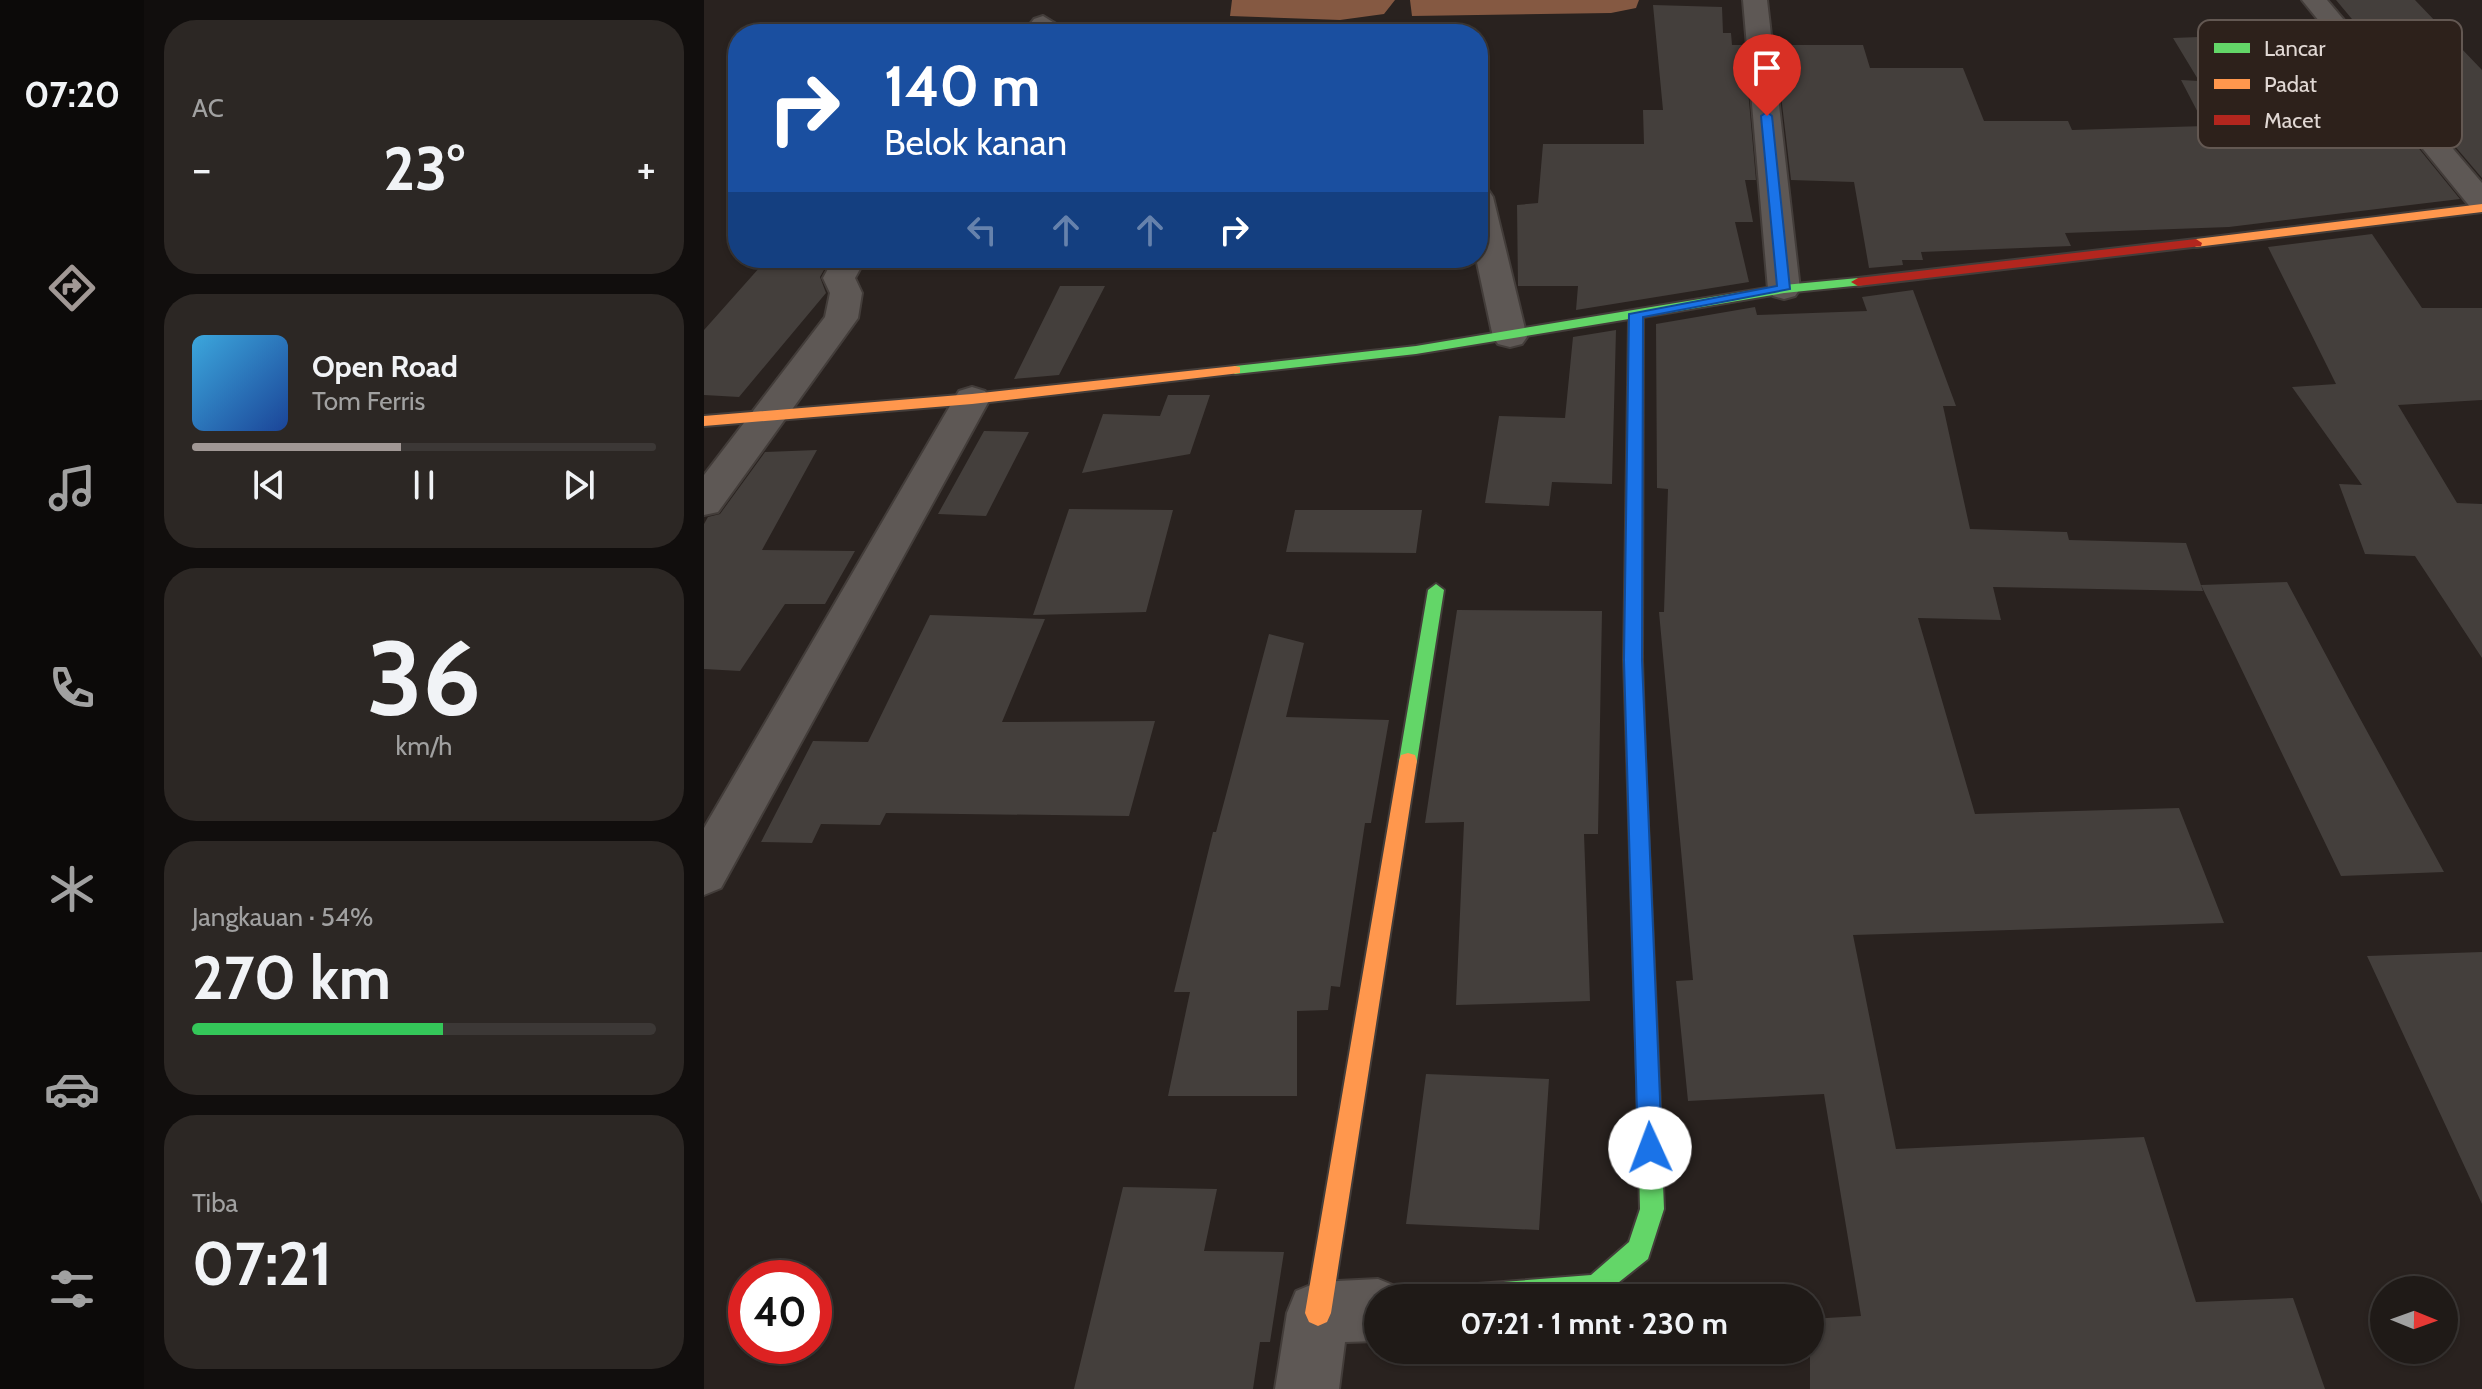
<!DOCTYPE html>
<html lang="id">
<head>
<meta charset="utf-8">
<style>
	:root { --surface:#1f1a17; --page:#2c2724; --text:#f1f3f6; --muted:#a1a1a1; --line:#3c3836; --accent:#a19895 }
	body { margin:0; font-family:Cabin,sans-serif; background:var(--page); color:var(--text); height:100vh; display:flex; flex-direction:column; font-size:30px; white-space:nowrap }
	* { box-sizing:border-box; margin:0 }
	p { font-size:26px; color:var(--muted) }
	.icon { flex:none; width:44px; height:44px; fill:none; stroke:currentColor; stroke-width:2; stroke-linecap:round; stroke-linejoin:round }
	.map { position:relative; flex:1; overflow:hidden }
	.panel { display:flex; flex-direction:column; gap:20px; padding:20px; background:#110e0d; width:560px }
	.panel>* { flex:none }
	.hud { position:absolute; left:24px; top:24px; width:760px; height:244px; border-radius:32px; box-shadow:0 2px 6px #0004,0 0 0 2px var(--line); background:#1a4fa0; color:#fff; overflow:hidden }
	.needle { width:52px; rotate:91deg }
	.fabs { position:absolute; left:1666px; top:1276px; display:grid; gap:16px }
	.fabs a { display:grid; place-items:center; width:88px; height:88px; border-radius:50%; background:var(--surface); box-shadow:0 2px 6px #0004,0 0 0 2px var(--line); font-size:40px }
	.speed { position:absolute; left:24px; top:1260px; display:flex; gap:16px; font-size:40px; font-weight:700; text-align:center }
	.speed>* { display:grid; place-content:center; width:104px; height:104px; border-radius:50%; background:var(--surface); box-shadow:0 2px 6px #0004,0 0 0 2px var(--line); line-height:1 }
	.speed .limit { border:12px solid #d22; background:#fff; color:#111 }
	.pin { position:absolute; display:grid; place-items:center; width:68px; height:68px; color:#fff; margin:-82px -34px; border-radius:50% 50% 50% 0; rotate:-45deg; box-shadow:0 0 8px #0007 }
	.pin .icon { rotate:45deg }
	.me { position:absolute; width:88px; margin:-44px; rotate:358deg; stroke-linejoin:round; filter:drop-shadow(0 0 6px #0008) }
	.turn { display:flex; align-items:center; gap:28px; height:168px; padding:0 24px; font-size:36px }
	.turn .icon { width:104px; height:104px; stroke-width:2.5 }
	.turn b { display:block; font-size:56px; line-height:68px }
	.lanes { display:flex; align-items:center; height:76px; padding:0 24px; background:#0003; justify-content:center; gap:40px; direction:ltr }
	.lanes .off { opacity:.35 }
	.big { font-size:60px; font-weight:700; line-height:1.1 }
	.panel .card { flex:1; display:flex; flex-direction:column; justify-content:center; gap:12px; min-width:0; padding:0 28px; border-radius:32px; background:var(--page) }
	.panel .dial { align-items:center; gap:0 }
	.dial b { font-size:104px; line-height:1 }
	.song { display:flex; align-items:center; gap:24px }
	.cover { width:96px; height:96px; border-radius:12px; background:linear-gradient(135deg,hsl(200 70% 55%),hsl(220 70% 35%)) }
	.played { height:8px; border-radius:4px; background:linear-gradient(90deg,var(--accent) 45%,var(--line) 45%) }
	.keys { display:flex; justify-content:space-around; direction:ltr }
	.heat { display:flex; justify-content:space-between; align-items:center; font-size:44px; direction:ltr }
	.charge { height:12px; border-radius:6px; background:linear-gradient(90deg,#34c759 54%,var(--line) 0) }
	.trip { position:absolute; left:660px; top:1284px; width:460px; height:80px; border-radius:40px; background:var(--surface); box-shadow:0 2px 6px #0004,0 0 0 2px var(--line); font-weight:700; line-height:80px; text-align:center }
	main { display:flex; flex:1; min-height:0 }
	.dock { display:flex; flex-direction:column; width:144px; justify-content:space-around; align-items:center; background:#0c0a09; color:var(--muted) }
	.dock .icon { width:56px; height:56px }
	.dock .current { color:var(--accent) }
	.dock b { font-size:36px; color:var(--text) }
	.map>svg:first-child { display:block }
	.water { fill:#855942 }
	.building { fill:#443f3c }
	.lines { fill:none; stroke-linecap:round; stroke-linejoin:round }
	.street-casing { stroke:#433d3a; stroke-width:4 }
	.fast-casing { stroke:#433d3a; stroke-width:4 }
	.slow-casing { stroke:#433d3a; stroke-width:4 }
	.jam-casing { stroke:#433d3a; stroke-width:4 }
	.street { fill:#5e5855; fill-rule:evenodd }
	.fast { fill:#63d668; fill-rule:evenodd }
	.slow { fill:#ff974d; fill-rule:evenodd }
	.jam { fill:#b3261e; fill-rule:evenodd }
	.route { fill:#1a73e8; stroke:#114b97; stroke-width:2 }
	.key { fill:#2d211b; stroke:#635852; stroke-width:2 }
	.key-label { font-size:22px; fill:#e1d8d4 }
</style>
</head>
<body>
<main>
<nav class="dock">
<b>07:20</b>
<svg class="icon current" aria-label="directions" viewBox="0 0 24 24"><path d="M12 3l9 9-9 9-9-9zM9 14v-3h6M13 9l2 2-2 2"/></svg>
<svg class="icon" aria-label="music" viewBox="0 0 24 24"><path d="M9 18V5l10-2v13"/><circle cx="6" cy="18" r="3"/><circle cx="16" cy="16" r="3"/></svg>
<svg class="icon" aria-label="phone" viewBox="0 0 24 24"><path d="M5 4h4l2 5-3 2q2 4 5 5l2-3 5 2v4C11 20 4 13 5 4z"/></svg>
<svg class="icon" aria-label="climate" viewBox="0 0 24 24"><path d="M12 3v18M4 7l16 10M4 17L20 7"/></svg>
<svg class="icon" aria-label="car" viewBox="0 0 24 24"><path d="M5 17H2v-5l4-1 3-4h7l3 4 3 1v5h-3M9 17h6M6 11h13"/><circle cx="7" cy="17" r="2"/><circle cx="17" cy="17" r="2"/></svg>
<svg class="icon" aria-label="filters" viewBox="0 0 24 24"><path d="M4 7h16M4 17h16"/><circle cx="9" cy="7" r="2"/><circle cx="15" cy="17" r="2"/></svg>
</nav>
<section class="panel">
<div class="card"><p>AC</p>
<div class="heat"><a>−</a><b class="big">23°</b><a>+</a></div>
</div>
<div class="card">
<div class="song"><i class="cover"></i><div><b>Open Road</b><p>Tom Ferris</p></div></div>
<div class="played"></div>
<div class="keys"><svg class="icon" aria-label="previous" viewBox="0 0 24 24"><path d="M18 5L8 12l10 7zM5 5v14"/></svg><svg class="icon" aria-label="pause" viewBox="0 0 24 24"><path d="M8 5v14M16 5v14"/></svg><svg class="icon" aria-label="next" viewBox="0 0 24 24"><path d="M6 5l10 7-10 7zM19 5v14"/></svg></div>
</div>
<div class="card dial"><b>36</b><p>km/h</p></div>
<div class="card"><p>Jangkauan · 54%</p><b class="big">270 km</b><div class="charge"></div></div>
<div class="card"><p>Tiba</p><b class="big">07:21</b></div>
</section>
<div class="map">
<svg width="1778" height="1389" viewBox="0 0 1778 1389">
	<rect width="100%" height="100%" fill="#29221f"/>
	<path class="water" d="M528,0H691L680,14L636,20L526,16Z
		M706,0H935L932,8L907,13L708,16Z"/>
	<path class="building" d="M1632,0H1711L1778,70V178L1653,31H1658Z
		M949,5L1018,7L1019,33H1027L1028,45H1040L1052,180H1041L1049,222H1031L1045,282L872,310L874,286H814L813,205L834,203L839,144H940L939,110H959Z
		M1620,32L1756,199L1525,227L1361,233L1367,246L1217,252L1219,260H1198L1199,265L1165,268L1150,182L1087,180L1071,45H1159L1166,68H1259L1280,121H1364L1368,130L1501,126L1477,80L1495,81L1469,38Z
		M1668,234L1718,308H1778V400L1694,405L1753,503L1778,504V658L1711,556L1661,554L1635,484L1658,485L1588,387L1632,384L1564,247Z
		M64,258L125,261L116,277L122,293L35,397L0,395V330Z
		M356,286H401L355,375L310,379Z
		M1209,290L1252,406H1239L1266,529L1363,532L1365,540L1482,543L1499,591L1289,587L1297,620L1214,618L1271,814L1475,808L1520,923L1149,935L1192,1149L1440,1137L1492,1302L1589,1298L1621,1389H1106V1319L1157,1316L1120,1094L984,1101L972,981L989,980L955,612H960L964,489L953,488L952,324L1051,307L1053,315L1163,311L1158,297Z
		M912,330L908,484L848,482L845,506L781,503L795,416L861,418L869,337Z
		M464,395H506L486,454L378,473L399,414L456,416Z
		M280,431L325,432L282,516L234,514Z
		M113,450L58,550L151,551L121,604H81L36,671L0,669V524L4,517L16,514L61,452Z
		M365,509L469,510L442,612L329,615Z
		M591,510H718L712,553L582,552Z
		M1583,582L1647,702L1740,872L1637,876L1497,585Z
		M753,610L898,611L894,834H880L886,1001L752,1005L760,822L721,823Z
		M226,615L341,619L298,722L451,721L425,816L182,813L176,825L117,824L108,843L57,842L109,741L164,742Z
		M565,634L600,643L582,717L685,720L667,823H661L636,987L627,986L624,1010L593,1011V1096H464L486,992H470L509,832H512Z
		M1778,952V1204L1663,956Z
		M722,1074L845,1079L835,1230L702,1224Z
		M419,1187L513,1189L500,1251L580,1252L566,1342H556L549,1389H370Z"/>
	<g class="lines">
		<g class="street-casing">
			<path id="street" d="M1039,0H1063L1096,289L1091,296L1080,299L1069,296L1064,289Z
				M1598,0H1623L1778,183V211L1767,208Z
				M339,16L352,24L344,34H318L330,19Z
				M774,188L785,191L789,197L823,337L818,344L806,347L794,344L789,337L772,258Z
				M130,258H162L151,278L158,293L154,318L14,512L0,515V475L121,317L126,293L119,278Z
				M268,387L281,391L286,399L17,888L0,895V828L250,399L255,391Z
				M674,1279L696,1288L700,1298H674V1341L641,1342L635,1389H571L583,1313L592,1291L614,1282Z"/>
		</g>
		<g class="fast-casing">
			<path id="fast" d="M1154,278L1161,282L1159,285L1080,293L939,317L938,660L941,755L939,760L932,763L925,760L923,755L920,660L925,319L712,354L531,374L524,370L531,366L712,346L1080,285Z
				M732,584L740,590L713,761L711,767L704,769L697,767L695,761L724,590Z
				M944,1071L952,1074L955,1082L960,1209L944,1259L895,1298H736L739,1289L748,1286L887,1275L925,1242L936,1209L933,1082L936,1074Z"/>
		</g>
		<g class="slow-casing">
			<path id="slow" d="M1778,204V212L1492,247L1486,243L1492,239Z
				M531,366L536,367V373L268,404L0,426V416L268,394Z
				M704,753L711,755L713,761L627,1313L623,1322L614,1326L605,1322L601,1313L695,761L697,755Z"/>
		</g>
		<g class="jam-casing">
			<path id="jam" d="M1492,239L1498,243L1497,246L1154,286L1147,282L1154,278Z
				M932,747L939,750L941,755L955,1082L952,1090L944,1093L936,1090L933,1082L923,755L925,750Z"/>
		</g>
		<use href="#street" class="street"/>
		<use href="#fast" class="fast"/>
		<use href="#slow" class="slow"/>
		<use href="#jam" class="jam"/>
	</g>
	<path class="route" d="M1063,112L1068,116L1086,289L939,317L938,660L958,1148L954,1156L946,1160L938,1156L934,1148L920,660L925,314L1073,286L1057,116Z"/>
	<rect x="1494" y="20" width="264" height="128" rx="12" class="key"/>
	<rect x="1510" y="43" width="36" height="10" fill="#63d668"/>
	<rect x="1510" y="79" width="36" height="10" fill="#ff974d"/>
	<rect x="1510" y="115" width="36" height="10" fill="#b3261e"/>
	<g class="key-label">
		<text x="1560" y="56">Lancar</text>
		<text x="1560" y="92">Padat</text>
		<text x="1560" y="128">Macet</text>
	</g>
</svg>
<div class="fabs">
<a><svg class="needle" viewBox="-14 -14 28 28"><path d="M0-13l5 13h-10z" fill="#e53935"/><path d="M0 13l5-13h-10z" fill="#a1a1a1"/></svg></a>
</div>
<div class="speed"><div class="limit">40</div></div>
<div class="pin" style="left:1063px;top:116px;background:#d93025"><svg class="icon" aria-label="arrive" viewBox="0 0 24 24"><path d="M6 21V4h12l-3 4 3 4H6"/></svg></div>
<svg class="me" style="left:946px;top:1148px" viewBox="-20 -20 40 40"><circle r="19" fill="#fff"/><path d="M0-13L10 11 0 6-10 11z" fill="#1a73e8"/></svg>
<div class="trip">07:21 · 1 mnt · 230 m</div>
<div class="hud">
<div class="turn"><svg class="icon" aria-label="right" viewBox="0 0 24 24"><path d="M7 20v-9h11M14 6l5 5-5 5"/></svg><div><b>140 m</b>Belok kanan</div></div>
<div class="lanes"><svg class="icon off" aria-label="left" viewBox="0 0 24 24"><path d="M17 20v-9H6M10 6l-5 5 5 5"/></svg><svg class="icon off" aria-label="ahead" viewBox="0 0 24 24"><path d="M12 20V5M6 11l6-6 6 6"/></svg><svg class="icon off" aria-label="ahead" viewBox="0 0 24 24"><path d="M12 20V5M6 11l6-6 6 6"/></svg><svg class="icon" aria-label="right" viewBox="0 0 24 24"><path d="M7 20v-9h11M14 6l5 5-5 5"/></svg></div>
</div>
</div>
</main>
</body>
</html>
